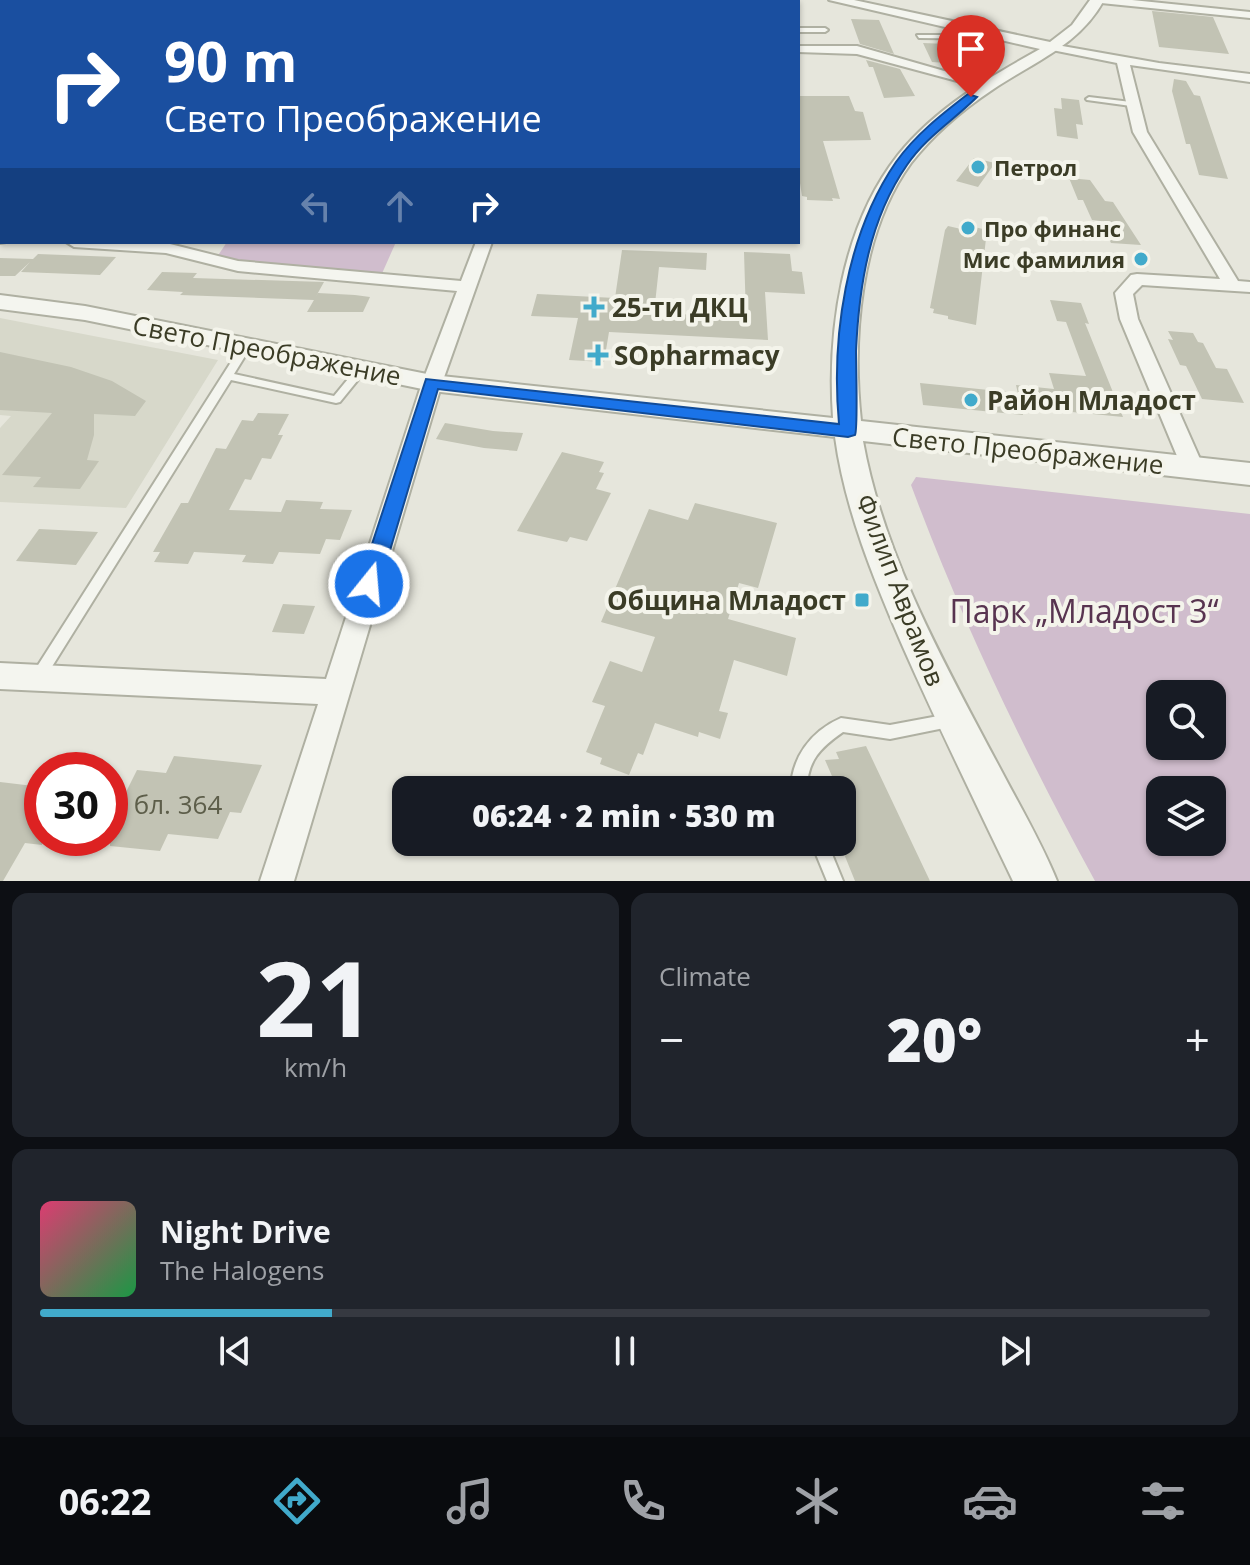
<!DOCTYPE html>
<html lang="en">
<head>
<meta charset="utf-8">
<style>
	:root { --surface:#171b24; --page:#20242c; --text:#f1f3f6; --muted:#9ea1a6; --line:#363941; --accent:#41aacb }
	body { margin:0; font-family:"Open Sans",sans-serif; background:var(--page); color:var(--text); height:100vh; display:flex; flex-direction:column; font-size:30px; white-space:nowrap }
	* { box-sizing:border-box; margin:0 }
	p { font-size:26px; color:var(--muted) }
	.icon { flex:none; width:44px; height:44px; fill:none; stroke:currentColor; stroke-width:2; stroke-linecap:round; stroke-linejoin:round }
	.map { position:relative; height:881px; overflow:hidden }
	.side { display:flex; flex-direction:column; gap:12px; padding:12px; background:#0d0f14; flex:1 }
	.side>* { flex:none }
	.banner { position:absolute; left:0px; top:0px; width:800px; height:244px; box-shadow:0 2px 6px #0004; background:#1a4fa0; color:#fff; overflow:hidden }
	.controls { position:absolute; left:1146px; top:680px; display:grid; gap:16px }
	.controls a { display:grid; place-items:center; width:80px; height:80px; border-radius:16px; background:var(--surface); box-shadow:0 2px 6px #0004; font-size:40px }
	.speed { position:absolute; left:24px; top:752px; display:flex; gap:16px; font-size:40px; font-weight:700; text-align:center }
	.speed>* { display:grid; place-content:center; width:104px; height:104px; border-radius:50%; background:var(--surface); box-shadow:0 2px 6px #0004; line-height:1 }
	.speed .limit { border:12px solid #d22; background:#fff; color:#111 }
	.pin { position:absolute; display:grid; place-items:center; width:68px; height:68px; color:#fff; margin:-82px -34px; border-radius:50% 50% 50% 0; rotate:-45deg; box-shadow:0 0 8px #0007 }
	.pin .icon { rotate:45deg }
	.me { position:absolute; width:88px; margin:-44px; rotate:17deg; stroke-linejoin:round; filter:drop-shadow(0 0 6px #0008) }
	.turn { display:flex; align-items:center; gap:28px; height:168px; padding:0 32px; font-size:36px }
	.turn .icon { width:104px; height:104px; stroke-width:2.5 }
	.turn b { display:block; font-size:56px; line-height:68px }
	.lanes { display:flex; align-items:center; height:76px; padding:0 32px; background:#0003; justify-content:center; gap:40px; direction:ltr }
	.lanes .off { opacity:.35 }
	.big { font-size:60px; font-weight:800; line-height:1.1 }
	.side .tile { flex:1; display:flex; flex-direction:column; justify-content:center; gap:12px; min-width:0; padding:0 28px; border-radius:16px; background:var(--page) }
	.side .dial { align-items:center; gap:0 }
	.dial b { font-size:104px; line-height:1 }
	.song { display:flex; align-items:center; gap:24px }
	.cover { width:96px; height:96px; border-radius:12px; background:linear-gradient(135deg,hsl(340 70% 55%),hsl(140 70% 35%)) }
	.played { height:8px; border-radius:4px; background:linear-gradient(90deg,var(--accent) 25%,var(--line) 25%) }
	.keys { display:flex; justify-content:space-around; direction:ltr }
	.heat { display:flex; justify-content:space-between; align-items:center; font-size:44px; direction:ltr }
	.side .tiles { flex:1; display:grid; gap:12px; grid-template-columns:1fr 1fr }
	.tile:last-child { grid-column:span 2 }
	.trip { position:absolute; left:392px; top:776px; width:464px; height:80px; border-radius:16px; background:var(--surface); box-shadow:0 2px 6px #0004; font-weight:800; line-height:80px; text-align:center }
	.menu { display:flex; height:128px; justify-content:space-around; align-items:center; background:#090b0e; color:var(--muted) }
	.menu .icon { width:56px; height:56px }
	.menu .on { color:var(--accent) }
	.menu b { font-size:36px; color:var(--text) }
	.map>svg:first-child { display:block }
	.built { fill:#d7d8ca }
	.green { fill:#d0bdcd; fill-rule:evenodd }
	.building { fill:#c2c3b4 }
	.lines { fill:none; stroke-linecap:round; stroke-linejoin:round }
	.service-casing { stroke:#afb0a2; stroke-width:4 }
	.minor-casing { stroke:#afb0a2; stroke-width:4 }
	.tertiary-casing { stroke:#afb0a2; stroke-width:4 }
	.service { fill:#f4f5ef; fill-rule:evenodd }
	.minor { fill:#f4f5ef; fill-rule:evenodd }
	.tertiary { fill:#f4f5ef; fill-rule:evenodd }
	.route { fill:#1a73e8; stroke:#114b97; stroke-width:2 }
	.poi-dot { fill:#41aacb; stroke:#f4f4eb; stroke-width:3 }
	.labels { text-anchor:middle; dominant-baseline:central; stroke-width:8; stroke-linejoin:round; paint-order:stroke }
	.far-poi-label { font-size:22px; font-weight:bold; fill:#3b3c26; stroke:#f4f4eb; text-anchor:start }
	.poi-label { font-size:26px; font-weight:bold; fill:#3b3c26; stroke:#f4f4eb; text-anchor:start }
	.street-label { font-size:26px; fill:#3b3c26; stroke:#f4f4eb }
	.near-number-label { font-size:26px; fill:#5d5e4a }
	.near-park-label { font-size:32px; fill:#583450; stroke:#f4f4eb }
</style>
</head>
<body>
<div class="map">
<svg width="1250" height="881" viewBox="0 0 1250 881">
	<rect width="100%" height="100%" fill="#e6e6dc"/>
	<path class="built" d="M0,318L218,360L126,508L0,502V428L11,416L0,415Z"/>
	<path class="green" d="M227,242H396L380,278L215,260Z
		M916,477L1250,514V881H1095C1024,751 963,624 911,485ZM1212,694V746H1160V694ZM1160,790H1212V842H1160Z"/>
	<path class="building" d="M1152,11L1213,17L1229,54L1159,47Z
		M851,19L879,20L894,54L860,44Z
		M923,43L948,44L962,64L932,62Z
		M866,60L900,69L915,96L884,98L873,67H869Z
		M1174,79L1186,81L1194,95L1200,96L1228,179L1199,175L1190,144H1186L1172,91Z
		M798,96H849L855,111L863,112L871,140L823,141L840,199L832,198L833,201L807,200V197L802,196L798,170Z
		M1061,98L1079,100L1083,125L1076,124L1078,139L1057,136L1054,108L1062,109Z
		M974,158L995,163L978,187L956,181Z
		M1069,178L1090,180L1105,201L1113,202L1141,245L1111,243L1100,221L1092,220L1083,200H1078Z
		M962,224L987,230L976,325L948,319V316L933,313L934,309L930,308L945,230L948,226L961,229Z
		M622,250L707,253L706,270L659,267L654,313L746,317L744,252L790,254L792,271L802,272L805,294L765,292L768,340L609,332L604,362L569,360L578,318L531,316L537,294L615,298Z
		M38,254L116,257L100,275L21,272L30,262L15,276H0V258L33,259Z
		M162,272L197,273L193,278L324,282L314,300L180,295L183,292L147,290Z
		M318,293L355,295L370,297L363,312H307Z
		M1050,300L1081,303L1089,324L1085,323L1123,417L1021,407L1016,385L1054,389L1049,373L1086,376L1066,322L1057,321Z
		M1168,331L1193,333L1198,342L1203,343L1216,368L1227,369L1244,403L1202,399L1186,366L1180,365L1168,339L1173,340Z
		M0,352L71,367L112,381L146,401L135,416L94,414V435L87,460L99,461L80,489L33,487L41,477L2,475L52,413L0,410Z
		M920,383L1018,393L1023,415L923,405Z
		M258,413L289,414L278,435H283L271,459L262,458L251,480L245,479L229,510L281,512L286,500L323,502L320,509L352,510L340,540L326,539L320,554L279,552L273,564L242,562L246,555L194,552L188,564L154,562L160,552H153L181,503H188L216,448L226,449L242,420L253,421Z
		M445,423L493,431L523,433L517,451L484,448L436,439Z
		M562,452L604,462L599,472L604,473L596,489L611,493L587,541L570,537L567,542L517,531Z
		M695,503L777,523L758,588L739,583L728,619L796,638L787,676L734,660L719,711L728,713L720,739L699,732L698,737L655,723L643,755L638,753L629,775L600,764L602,758L586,752L605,706L592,702L610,661L642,672L655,637L601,622L649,509L688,520Z
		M39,529L98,532L76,565L16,561Z
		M283,604L315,606L304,634L272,632Z
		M866,746L930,881H855L842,849V790H838L825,760L839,759L836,752Z
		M174,756L262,765L241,813L230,812L218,839L168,834L160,851L110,846V794L124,796L137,770L166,773Z
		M0,782L42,787V845L25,843L3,881H0Z"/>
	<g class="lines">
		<g class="service-casing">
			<path id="service" d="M421,0H427L430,2H424Z
				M798,28H825L828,30L825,32H798Z
				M917,35H1002L1005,37L1002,39L919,38Z
				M1089,97L1131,102L1134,104L1131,106L1087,100L1086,99Z
				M245,345L250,348L234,374L334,396L357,368H365L366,370L340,402L336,403L231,380L43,681L38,683L33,681L31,677L33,673L240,348Z
				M949,714L954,716L956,721L954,726L890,739L843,732C820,748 807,761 807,790H791C791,758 811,731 841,718L890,725Z
				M811,842H827L843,881H827Z"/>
		</g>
		<g class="minor-casing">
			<path id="minor" d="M1096,0H1132L1250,12V18L1101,3Z
				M1051,44L1159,63L1250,74V82L1130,65L1147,132L1238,281L1250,282V292L1142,285L1133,294L1138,319L1204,468L1201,474H1185L1182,468L1120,319L1115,293L1131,275L1137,274L1220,279L1133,132L1117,63L1047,49L1045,47Z
				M798,46H857L993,85L987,89L857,54L798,52Z
				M0,233L2,242H6L0,243Z
				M66,242L166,243L238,261L461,281L476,242H492L442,383L294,881H260L318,704L0,689V663L326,679L422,383L457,291L238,271L166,253L74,247Z"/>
		</g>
		<g class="tertiary-casing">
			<path id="tertiary" d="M492,0H513L490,2Z
				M829,0H854L1050,42L1072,25L1090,0H1104C1079,46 1033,62 992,90C962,110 933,135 911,163C860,233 852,338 861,421L1250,463V485L863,441C884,558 947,668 1002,772C1021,808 1042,844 1057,881H1013C976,804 938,726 903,647C874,580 845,510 835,437L432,391L85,320L0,309V295L85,306L432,375L833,418C827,330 842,226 898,155C936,108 988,78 1040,49Z
				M0,29H2V37H0Z"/>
		</g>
		<use href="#service" class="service"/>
		<use href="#minor" class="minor"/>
		<use href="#tertiary" class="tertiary"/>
	</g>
	<path class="route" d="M968,94L977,97C954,120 926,137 907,165C869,220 859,286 856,351C856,364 858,429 855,435L848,437L438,389L380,584L377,590L369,592L362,590L359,584L426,379L839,424C831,337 846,235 896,162C915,135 942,114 968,94Z"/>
	<g class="poi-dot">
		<circle cx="978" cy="167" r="8"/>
		<circle cx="968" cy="228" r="8"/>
		<circle cx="1141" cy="259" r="8"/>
		<path d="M590 295h8v8h8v8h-8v8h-8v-8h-8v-8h8z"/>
		<path d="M594 343h8v8h8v8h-8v8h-8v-8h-8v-8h8z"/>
		<circle cx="971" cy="400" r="8"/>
		<rect x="854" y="592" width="16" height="16" rx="4"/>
	</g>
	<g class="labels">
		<g class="far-poi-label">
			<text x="994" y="167">Петрол</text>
			<text x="984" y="228">Про финанс</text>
			<text x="1125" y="259" text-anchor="end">Мис фамилия</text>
		</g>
		<g class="poi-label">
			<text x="612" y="307">25-ти ДКЦ</text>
			<text x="614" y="355">SOpharmacy</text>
			<text x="987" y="400">Район Младост</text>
			<text x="846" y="600" text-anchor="end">Община Младост</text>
		</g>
		<g class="street-label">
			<text transform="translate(267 350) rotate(11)">Свето Преображение</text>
			<text transform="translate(1028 450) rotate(6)">Свето Преображение</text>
			<text transform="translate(901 590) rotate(69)">Филип Аврамов</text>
		</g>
		<g class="near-number-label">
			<text x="178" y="804">бл. 364</text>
		</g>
		<g class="near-park-label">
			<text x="1084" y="610">Парк „Младост 3“</text>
		</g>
	</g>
</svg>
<div class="controls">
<a><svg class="icon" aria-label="search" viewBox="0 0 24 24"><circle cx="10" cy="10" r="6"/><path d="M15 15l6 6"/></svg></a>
<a><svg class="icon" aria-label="layers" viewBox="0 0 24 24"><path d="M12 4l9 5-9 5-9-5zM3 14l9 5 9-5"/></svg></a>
</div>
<div class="speed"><div class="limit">30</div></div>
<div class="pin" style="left:971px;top:97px;background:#d93025"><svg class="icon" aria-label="arrive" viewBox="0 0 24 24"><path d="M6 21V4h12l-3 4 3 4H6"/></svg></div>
<svg class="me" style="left:369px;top:584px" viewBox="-20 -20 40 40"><circle r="17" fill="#1a73e8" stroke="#fff" stroke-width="3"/><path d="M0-11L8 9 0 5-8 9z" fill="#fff"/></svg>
<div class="trip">06:24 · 2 min · 530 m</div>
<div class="banner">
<div class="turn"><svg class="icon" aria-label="right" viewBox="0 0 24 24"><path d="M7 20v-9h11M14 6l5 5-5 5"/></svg><div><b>90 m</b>Свето Преображение</div></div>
<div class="lanes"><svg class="icon off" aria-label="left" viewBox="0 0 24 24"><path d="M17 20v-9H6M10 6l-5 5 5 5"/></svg><svg class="icon off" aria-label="ahead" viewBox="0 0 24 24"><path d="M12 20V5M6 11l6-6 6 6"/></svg><svg class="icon" aria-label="right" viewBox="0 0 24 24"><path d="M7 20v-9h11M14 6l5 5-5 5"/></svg></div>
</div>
</div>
<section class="side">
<div class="tiles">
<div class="tile dial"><b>21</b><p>km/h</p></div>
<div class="tile"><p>Climate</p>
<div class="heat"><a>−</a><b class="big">20°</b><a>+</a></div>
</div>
<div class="tile">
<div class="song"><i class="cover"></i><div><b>Night Drive</b><p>The Halogens</p></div></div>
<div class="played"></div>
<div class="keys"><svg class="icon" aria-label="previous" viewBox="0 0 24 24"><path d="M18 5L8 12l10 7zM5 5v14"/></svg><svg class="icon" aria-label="pause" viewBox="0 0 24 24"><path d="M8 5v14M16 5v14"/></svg><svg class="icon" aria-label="next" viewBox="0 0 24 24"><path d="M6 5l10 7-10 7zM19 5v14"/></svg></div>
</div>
</div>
</section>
<nav class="menu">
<b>06:22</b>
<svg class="icon on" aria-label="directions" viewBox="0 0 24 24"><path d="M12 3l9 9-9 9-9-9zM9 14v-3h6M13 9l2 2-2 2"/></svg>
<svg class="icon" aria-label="music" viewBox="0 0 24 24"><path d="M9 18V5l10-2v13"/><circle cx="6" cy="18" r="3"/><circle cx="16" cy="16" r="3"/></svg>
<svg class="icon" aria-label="phone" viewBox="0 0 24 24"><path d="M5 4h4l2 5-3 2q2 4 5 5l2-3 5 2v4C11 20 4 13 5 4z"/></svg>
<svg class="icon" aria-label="climate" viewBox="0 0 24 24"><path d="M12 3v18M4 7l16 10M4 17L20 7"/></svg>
<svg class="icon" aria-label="car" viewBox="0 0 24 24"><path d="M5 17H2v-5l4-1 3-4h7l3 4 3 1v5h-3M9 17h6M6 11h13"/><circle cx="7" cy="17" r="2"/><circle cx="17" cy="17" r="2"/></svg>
<svg class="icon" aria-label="filters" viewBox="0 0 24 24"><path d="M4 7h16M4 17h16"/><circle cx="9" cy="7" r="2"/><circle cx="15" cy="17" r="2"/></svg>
</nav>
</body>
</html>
